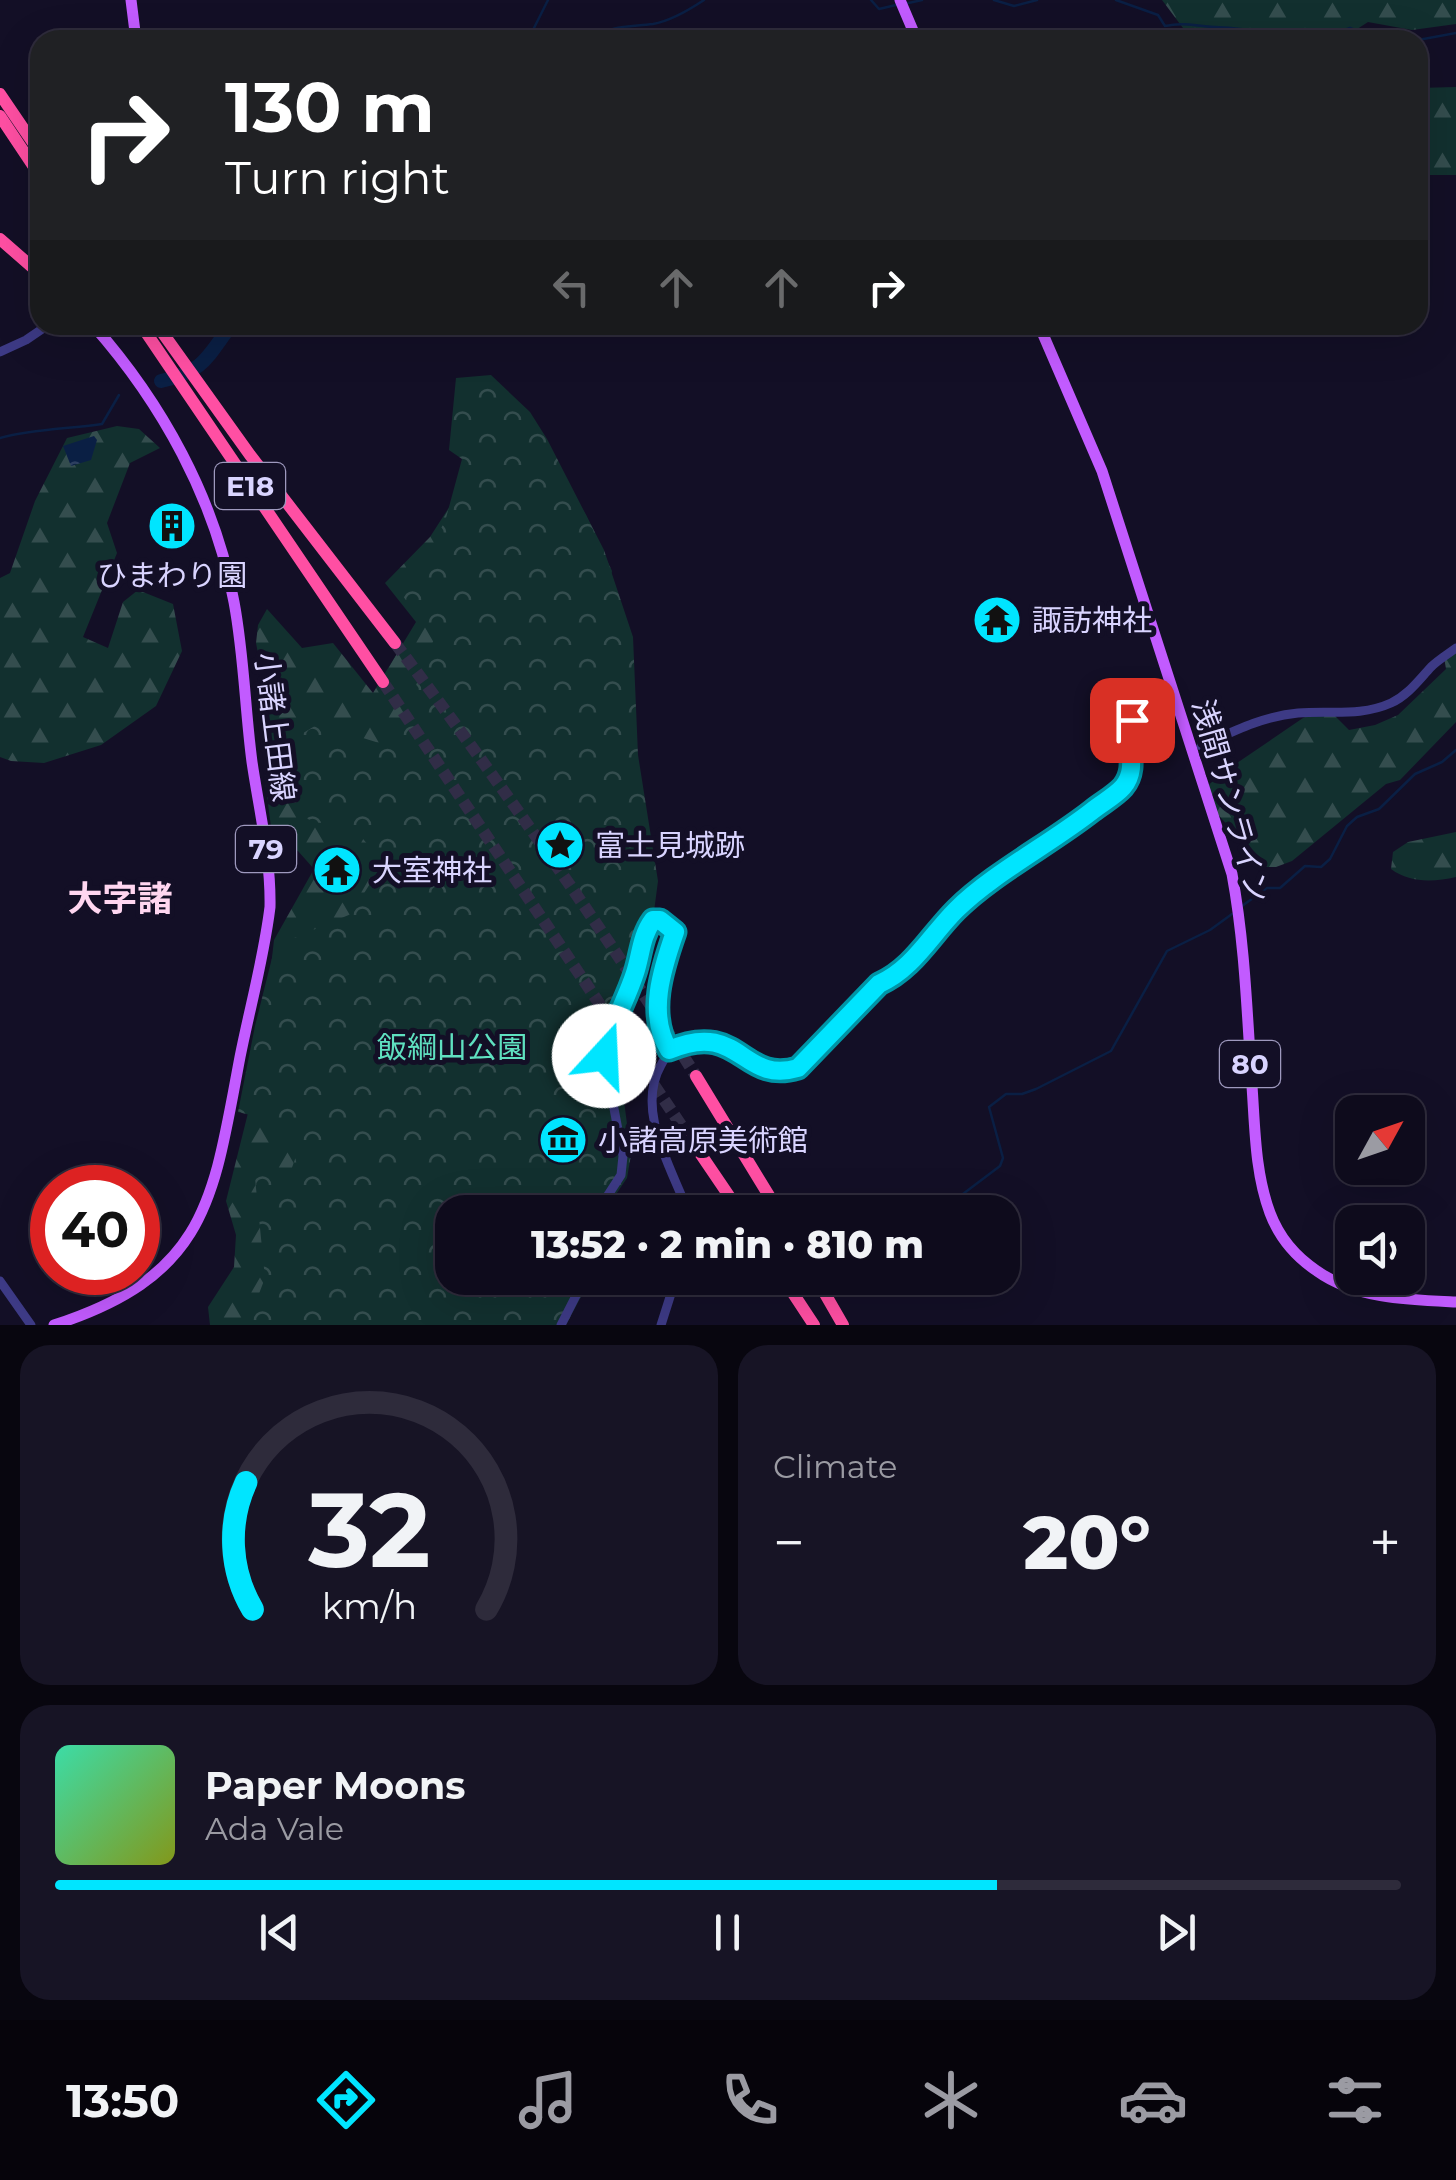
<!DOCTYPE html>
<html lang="en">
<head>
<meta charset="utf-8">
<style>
	:root { --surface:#0e0b1c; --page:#171425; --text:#f1f3f6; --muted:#9b9ba3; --line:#2e2b3b; --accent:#00e5ff }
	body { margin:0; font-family:Montserrat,"Noto Sans JP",sans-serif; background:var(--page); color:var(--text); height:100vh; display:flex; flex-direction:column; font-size:38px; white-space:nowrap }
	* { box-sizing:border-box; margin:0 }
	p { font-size:32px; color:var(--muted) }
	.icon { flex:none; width:55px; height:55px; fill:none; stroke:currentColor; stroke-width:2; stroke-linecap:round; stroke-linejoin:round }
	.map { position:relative; height:1325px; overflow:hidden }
	.panel { display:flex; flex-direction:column; gap:20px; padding:20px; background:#08060f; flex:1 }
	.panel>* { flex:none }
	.top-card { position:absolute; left:30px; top:30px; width:1398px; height:305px; border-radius:30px; box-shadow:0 10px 40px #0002,0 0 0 2px var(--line); background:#202124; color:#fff; overflow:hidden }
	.needle { width:65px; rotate:50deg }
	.tools { position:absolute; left:1335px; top:1095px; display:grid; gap:20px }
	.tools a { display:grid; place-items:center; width:90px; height:90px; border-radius:20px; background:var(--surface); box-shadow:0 10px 40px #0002,0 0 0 2px var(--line); font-size:50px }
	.speed { position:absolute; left:30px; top:1165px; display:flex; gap:20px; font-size:50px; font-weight:700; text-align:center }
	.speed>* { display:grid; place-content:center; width:130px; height:130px; border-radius:50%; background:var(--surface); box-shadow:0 10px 40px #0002,0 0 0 2px var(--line); line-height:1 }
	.speed .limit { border:15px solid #d22; background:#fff; color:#111 }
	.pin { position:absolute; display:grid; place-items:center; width:85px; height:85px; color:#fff; margin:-42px; border-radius:20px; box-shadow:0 5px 15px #0006 }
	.me { position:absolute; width:110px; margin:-55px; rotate:20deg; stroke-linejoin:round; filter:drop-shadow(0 0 8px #0008) }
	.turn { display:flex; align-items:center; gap:35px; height:210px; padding:0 30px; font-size:45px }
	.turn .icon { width:130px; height:130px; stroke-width:2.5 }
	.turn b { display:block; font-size:70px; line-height:85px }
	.lanes { display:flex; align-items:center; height:95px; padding:0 30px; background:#0003; justify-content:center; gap:50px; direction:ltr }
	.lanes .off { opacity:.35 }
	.big { font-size:75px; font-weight:800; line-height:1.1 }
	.panel .widget { flex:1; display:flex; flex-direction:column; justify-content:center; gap:15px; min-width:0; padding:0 35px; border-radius:30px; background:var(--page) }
	.panel .dial { align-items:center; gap:0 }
	.dial svg { height:260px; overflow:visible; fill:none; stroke:var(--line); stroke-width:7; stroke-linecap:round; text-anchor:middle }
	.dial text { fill:var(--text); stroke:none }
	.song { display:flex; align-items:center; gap:30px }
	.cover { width:120px; height:120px; border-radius:15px; background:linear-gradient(135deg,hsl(160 70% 55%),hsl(70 70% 35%)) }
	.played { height:10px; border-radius:5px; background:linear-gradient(90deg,var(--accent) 70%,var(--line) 70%) }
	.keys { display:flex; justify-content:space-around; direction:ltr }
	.heat { display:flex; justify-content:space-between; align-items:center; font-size:55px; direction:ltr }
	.panel .tiles { flex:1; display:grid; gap:20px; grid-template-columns:1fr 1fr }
	.widget:last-child { grid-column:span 2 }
	.trip { position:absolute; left:435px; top:1195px; width:585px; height:100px; border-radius:30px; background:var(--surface); box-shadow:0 10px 40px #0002,0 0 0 2px var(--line); font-weight:800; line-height:100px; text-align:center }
	.menu { display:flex; height:160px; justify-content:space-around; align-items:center; background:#06040b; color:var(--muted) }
	.menu .icon { width:70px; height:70px }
	.menu .current { color:var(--accent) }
	.menu b { font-size:45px; color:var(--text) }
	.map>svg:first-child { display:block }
	.forest { fill:url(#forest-firs) }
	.park { fill:url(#park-crowns) }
	.water { fill:url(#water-ripples) }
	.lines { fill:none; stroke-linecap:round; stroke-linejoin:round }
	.stream { stroke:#0a1f44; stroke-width:2.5 }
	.river { stroke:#0a1f44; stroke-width:14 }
	.motorway-tunnel { stroke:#312d47; stroke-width:12; stroke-dasharray:12 6; stroke-linecap:butt }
	.tertiary { stroke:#3d3a85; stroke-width:9 }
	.primary { stroke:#c25bff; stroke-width:11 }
	.motorway { stroke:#ff4fa3; stroke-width:12 }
	.route-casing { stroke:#0095a6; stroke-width:25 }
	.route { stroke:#00e5ff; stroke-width:18 }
	.labels { text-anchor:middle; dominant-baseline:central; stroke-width:10; stroke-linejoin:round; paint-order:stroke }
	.shield { fill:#130f26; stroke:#9e99be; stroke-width:2.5 }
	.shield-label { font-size:28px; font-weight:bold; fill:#d9d4ff }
	.poi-label { font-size:30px; fill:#d9d4ff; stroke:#130f26; text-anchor:start }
	.street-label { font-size:30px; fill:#d9d4ff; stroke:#130f26 }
	.park-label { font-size:30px; fill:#5fe0c0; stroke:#130f26 }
	.quarter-label { font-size:35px; font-weight:bold; fill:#ffd6f0; stroke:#130f26 }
</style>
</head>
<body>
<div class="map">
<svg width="1456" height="1325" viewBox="0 0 1456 1325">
	<defs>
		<pattern id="forest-firs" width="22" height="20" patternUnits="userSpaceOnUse" patternTransform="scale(2.5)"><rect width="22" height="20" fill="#12302f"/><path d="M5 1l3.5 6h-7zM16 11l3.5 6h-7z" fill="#344d4e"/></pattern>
		<pattern id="park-crowns" width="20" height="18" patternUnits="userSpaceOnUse" patternTransform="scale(2.5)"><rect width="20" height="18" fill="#12302f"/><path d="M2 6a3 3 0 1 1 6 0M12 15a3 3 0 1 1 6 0" fill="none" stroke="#344d4e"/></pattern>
		<pattern id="water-ripples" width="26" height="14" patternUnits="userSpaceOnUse" patternTransform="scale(2.5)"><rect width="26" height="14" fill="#0a1f44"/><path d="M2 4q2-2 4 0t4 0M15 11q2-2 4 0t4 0" fill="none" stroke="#2d3f60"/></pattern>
	</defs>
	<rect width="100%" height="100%" fill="#130f26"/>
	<path class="forest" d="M1162,0H1456V24L1412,30L1368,22L1340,40H1192Z
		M1456,87V175H1428L1418,167V88Z
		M117,426L139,429L160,448L130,463L107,523L117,553L83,637L108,648L123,602L138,590L173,604L182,651L156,706L101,745L44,763L11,761L0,757V578L10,573L35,501L67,438Z
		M552,458L586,515L612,571L452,1212V1278L435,1325H210L208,1307L234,1267L236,1235L226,1201L251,1101L265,1021L274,940L314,869L298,851L273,842L265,781L264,684L256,643L258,625L267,609L302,648L333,643L373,693L416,622L385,583L430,537L464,484Z
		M1456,646V722L1400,780L1386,784L1292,861L1276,867H1265L1213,809L1205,788L1219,776L1217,769L1237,763L1303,718L1321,710L1332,713L1349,730L1375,725L1398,715L1446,669L1444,657Z
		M1456,832V877C1433,882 1410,883 1391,869L1393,852L1408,842Z"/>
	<path class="park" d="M491,375L530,412L547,439L604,550L633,637L638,755L658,881L651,934L617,1047L631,1155L627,1178L604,1212H452V1278H591L566,1325H247L265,1278L254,1168L290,1173L306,1129L238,1112L255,1026L275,946L351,914L383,863L349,822L313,823L272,789L269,754L318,724L392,747L434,639L395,585L428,556L446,518L462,459L449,450L456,378Z"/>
	<path class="water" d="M94,436L97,440L91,460L71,466L63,446Z"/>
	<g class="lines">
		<path class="stream" d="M871,0L879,9L896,5
			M994,0L1014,6L1037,0
			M1116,0L1158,15L1165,26C1184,22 1195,26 1214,27C1244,28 1267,32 1296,40
			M904,4L922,0
			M531,40V34L548,0
			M592,40C610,24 631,27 653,24C671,21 689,10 704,0
			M1317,40L1350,28L1368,36L1415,40
			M1418,40L1456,33
			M0,438C33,429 68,429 102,424L119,395
			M1242,906L1267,888H1280L1305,866L1321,867L1330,859L1347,826L1357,817L1379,809L1415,774L1442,762L1456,750
			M939,1212L1000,1166L1003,1158L989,1107L1006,1094H1022L1036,1089L1111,1051L1167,951L1210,930L1232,914"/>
		<path class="river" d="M161,381C204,371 206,359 231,325"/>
		<path class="motorway-tunnel" d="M395,643C501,784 602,927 696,1076
			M383,682L685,1131"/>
		<path class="tertiary" d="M0,352L26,340L48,325
			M1201,746C1232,732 1263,716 1298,713C1330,710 1360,717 1391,703C1408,695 1418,681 1431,667C1438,660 1448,654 1456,648
			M597,1212L621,1175L623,1156L604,1056L607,1039L637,969L646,929L653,920H660L675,932C662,969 647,1015 669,1051
			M688,1212C672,1168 635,1111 661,1065C666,1056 667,1052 675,1048C690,1041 705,1037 721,1042C750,1053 760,1079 798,1068L879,984C913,969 930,936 956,910C993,872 1050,845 1092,811C1102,803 1115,796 1122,787C1139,768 1125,742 1132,721L1177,702
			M0,1281L31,1325
			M561,1325L585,1278
			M661,1325L676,1278"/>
		<path class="primary" d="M131,0L136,40
			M900,0L917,40
			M1039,325L1102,471L1232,874C1245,944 1247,1014 1252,1086C1255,1128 1255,1173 1270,1213C1279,1237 1296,1257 1317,1271C1356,1299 1410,1300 1456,1302
			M54,1325C208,1275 213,1200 240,1057C250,1007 264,957 270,907C271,858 259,810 252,762C245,709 244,655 234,602C215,499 162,403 93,325"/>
		<path class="motorway" d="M0,94L40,153
			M0,116L40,176
			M0,239L40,274
			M141,325L383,682
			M157,325L250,455L395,643
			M696,1076L779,1212
			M685,1131L740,1212
			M783,1278L814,1325
			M816,1278L843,1325"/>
	</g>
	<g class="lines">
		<g class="route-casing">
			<path id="route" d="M604,1056C610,1027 626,1001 635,973C641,955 641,936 653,920H660L675,932C662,969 647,1015 669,1050C741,1019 741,1085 798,1068L879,984C913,969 930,936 956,910C992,874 1050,844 1092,811C1102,803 1115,796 1123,787C1140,767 1124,742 1132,720"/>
		</g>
		<use href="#route" class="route"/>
	</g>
	<defs>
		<g id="building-disc" transform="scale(2.5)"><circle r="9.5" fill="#00e5ff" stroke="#130f26"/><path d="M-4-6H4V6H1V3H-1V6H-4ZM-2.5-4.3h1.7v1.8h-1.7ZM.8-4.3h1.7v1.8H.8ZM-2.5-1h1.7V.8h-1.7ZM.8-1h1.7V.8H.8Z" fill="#111"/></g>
		<g id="temple-disc" transform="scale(2.5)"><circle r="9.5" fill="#00e5ff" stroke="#130f26"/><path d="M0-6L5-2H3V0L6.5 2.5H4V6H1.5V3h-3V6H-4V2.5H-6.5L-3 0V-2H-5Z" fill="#111"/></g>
		<g id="sight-disc" transform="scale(2.5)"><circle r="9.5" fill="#00e5ff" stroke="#130f26"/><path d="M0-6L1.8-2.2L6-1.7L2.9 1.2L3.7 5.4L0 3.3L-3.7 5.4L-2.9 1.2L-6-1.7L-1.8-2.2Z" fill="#111"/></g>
		<g id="museum-disc" transform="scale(2.5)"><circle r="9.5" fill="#00e5ff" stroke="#130f26"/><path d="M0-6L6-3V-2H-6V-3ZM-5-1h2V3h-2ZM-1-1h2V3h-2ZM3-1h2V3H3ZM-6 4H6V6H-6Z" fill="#111"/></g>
	</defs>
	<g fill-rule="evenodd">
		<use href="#building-disc" x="172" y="526"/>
		<use href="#temple-disc" x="997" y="620"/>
		<use href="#sight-disc" x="560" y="845"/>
		<use href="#temple-disc" x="337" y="870"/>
		<use href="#museum-disc" x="563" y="1140"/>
	</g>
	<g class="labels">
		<g class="shield">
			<rect x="215" y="463" width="70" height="46" rx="8"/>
			<rect x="236" y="826" width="60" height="46" rx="8"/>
			<rect x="1220" y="1041" width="60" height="46" rx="8"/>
		</g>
		<g class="shield-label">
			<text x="250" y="486">E18</text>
			<text x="266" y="849">79</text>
			<text x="1250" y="1064">80</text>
		</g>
		<g class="poi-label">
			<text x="172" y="575" text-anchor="middle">ひまわり園</text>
			<text x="1032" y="620">諏訪神社</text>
			<text x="595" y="845">富士見城跡</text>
			<text x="372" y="870">大室神社</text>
			<text x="598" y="1140">小諸高原美術館</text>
		</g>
		<g class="street-label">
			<text transform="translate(275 727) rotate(83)">小諸上田線</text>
			<text transform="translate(1231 801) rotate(74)">浅間サンライン</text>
		</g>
		<g class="park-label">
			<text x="452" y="1047">飯綱山公園</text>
		</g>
		<g class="quarter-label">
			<text x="120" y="898">大字諸</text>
		</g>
	</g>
</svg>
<div class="tools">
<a><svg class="needle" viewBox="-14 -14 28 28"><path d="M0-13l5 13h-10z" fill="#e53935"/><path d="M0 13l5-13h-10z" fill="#9b9ba3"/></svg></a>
<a><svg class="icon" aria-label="sound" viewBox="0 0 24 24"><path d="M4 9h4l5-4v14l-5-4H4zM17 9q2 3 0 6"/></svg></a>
</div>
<div class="speed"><div class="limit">40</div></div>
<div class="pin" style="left:1132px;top:720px;background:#d93025"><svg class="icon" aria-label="arrive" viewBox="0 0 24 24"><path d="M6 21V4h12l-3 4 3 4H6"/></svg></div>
<svg class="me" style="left:604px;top:1056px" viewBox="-20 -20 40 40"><circle r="19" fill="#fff"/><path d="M0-13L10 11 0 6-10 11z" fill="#00e5ff"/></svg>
<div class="trip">13:52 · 2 min · 810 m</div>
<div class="top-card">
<div class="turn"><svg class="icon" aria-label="right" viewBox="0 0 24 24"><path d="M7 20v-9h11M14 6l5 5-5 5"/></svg><div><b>130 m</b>Turn right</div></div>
<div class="lanes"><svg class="icon off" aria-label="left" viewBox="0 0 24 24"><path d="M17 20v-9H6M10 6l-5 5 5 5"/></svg><svg class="icon off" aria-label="ahead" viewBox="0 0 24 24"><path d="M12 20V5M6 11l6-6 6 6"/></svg><svg class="icon off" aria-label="ahead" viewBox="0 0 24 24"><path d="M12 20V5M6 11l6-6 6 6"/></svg><svg class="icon" aria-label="right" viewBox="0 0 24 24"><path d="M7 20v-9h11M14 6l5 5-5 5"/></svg></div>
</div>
</div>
<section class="panel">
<div class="tiles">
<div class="widget dial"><svg viewBox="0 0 100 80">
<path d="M14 69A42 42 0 1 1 86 69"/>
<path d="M14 69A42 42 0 0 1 12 30" stroke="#00e5ff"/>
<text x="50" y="56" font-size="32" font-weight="700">32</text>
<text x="50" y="72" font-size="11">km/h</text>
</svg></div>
<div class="widget"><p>Climate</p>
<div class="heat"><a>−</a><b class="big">20°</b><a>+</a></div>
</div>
<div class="widget">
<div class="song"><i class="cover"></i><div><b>Paper Moons</b><p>Ada Vale</p></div></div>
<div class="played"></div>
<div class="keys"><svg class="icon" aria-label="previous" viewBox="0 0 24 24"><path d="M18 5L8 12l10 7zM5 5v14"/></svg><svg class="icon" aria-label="pause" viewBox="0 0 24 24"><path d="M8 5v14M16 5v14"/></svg><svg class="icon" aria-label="next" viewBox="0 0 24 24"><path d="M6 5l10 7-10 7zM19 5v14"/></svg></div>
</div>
</div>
</section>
<nav class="menu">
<b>13:50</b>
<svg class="icon current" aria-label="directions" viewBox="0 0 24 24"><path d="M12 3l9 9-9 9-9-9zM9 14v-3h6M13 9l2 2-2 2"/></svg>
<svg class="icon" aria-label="music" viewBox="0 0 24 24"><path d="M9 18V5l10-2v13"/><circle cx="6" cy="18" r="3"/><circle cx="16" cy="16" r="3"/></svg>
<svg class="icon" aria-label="phone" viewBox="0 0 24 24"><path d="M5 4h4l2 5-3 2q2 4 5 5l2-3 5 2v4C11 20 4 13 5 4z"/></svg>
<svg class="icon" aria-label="climate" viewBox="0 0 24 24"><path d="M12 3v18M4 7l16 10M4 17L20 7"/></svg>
<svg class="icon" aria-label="car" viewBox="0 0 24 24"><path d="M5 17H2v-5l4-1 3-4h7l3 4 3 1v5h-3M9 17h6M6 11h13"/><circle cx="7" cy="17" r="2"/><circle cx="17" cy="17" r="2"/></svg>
<svg class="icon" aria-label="filters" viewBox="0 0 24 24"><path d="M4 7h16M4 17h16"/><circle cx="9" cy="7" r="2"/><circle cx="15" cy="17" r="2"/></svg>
</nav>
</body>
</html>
